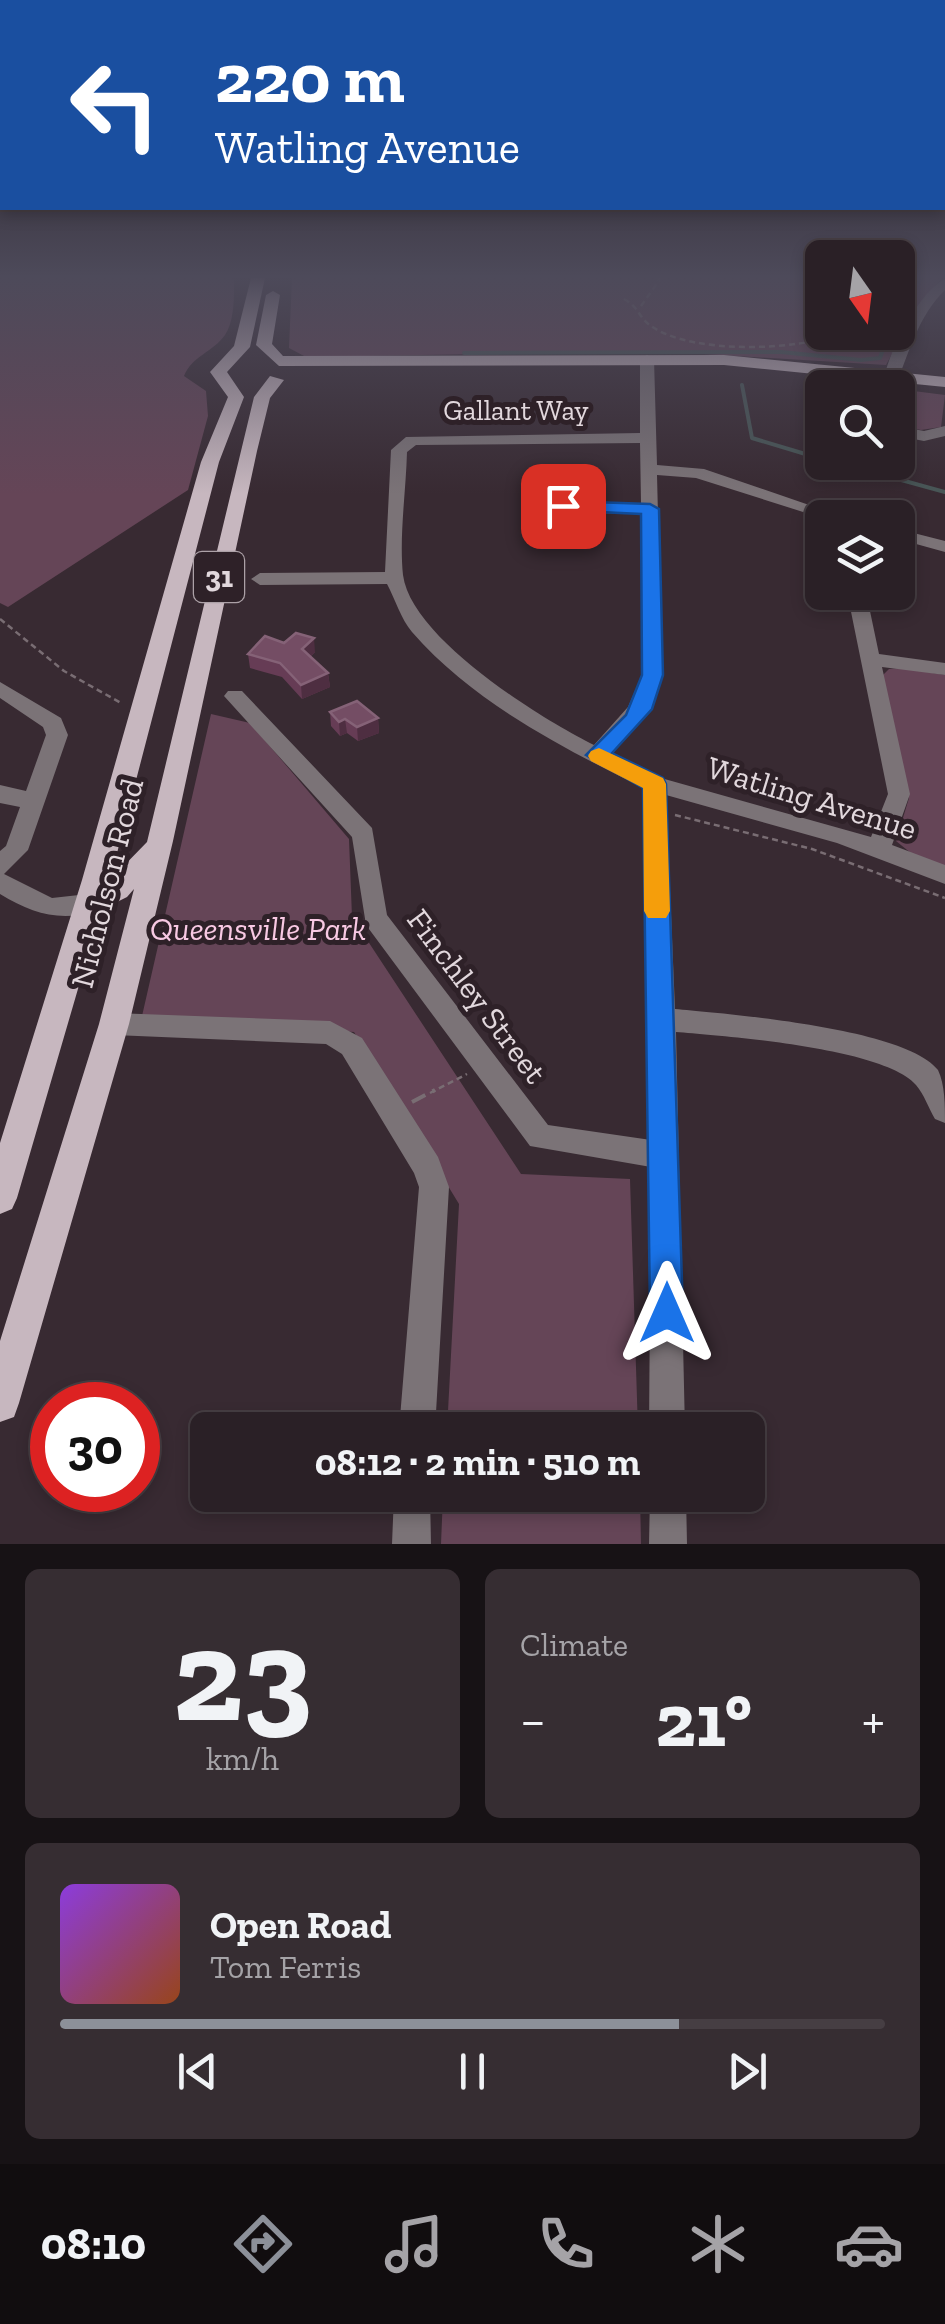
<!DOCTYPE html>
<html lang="en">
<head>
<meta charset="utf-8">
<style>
	:root { --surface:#2a2026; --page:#362d32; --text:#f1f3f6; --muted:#a5a3a7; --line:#463e43; --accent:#8c9099 }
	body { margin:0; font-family:"Zilla Slab",serif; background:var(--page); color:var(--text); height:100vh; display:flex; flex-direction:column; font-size:38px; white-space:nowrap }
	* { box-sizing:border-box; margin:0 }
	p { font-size:32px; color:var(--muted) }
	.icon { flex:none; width:55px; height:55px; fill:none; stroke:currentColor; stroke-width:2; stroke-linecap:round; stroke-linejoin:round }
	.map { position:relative; height:1544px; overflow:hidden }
	.drawer { display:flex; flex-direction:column; gap:25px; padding:25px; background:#171215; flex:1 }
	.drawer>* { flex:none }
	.hud { position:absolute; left:0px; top:0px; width:945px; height:210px; box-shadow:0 5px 15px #0003,0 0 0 2px var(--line); background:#1a4fa0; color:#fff; overflow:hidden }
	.needle { width:65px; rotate:166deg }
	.buttons { position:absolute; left:805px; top:240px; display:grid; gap:20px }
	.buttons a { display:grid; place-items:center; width:110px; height:110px; border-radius:15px; background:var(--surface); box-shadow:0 5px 15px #0003,0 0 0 2px var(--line); font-size:50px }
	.speed { position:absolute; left:30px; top:1382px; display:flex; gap:20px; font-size:50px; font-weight:700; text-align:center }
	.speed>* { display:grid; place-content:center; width:130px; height:130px; border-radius:50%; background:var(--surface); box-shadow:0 5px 15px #0003,0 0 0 2px var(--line); line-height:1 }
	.speed .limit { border:15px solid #d22; background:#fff; color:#111 }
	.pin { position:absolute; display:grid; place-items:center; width:85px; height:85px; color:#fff; margin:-42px; border-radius:20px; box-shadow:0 5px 15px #0006 }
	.me { position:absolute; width:110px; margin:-55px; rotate:0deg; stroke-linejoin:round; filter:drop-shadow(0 0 8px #0008) }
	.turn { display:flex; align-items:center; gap:35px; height:210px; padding:0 50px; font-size:45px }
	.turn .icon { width:130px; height:130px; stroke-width:2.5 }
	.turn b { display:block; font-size:70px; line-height:85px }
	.big { font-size:75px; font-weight:700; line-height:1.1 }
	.drawer .tile { flex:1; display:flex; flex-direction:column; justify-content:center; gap:15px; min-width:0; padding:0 35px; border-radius:15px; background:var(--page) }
	.drawer .dial { align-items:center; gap:0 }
	.dial b { font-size:130px; line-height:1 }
	.song { display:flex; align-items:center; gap:30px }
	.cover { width:120px; height:120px; border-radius:15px; background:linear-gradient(135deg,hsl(270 70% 55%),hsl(20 70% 35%)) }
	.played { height:10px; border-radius:5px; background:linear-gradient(90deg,var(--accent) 75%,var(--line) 75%) }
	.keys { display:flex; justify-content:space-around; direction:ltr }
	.heat { display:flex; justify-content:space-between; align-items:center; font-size:55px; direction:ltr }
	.drawer .tiles { flex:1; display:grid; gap:25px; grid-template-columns:1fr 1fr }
	.tile:last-child { grid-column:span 2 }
	.trip { position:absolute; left:190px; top:1412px; width:575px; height:100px; border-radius:15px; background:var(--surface); box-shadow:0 5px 15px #0003,0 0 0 2px var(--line); font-weight:700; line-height:100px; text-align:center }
	.dock { display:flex; height:160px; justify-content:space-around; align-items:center; background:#110d0f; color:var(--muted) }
	.dock .icon { width:70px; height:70px }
	.dock .on { color:var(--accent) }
	.dock b { font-size:45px; color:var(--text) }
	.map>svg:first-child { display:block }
	.green { fill:#654557 }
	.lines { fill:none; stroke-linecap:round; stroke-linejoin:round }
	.stream { stroke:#485656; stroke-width:4 }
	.path-far1 { stroke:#796d73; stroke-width:2.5; stroke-dasharray:6 4; stroke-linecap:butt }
	.path { stroke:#796d73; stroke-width:4; stroke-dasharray:15 8; stroke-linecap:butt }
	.minor { fill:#7b7377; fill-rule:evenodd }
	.major { fill:#c7b7bf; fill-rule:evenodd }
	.wall { fill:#663c55 }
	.shaded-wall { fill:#4e2e41 }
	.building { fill:#744d64; stroke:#856277; stroke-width:2.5 }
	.route { fill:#1a73e8; stroke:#114b97; stroke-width:2.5 }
	.slow { fill:#f59e0b }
	.labels { text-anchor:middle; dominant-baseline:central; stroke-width:10; stroke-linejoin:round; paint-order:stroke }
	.far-street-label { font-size:28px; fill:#e2d8dd; stroke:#2e2128 }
	.shield { fill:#2e2128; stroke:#aca1a7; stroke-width:2.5 }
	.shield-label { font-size:30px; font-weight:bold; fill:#e2d8dd }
	.street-label { font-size:32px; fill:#e2d8dd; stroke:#2e2128 }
	.park-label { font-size:32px; font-style:italic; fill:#f8c9e3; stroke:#2e2128 }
</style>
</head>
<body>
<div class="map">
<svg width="945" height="1544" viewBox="0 0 945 1544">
	<rect width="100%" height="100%" fill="#382a32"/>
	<path class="green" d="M0,278H234C234,295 235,320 225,335C213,352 192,356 184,376L206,391L208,416L188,490L8,607L0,603Z
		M292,278H822V332H898V278H942L916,308L886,365L654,351L306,357L289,348Z
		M898,389L945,395L941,427L921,430L898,425Z
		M901,668L945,675V869L912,854L896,841L909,798L881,677L889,669Z
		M211,714L250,723L349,839L352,917L521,1174L630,1179L638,1430H447L459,1204L354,1032L142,1016Z
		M443,1495H640L641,1544H441Z"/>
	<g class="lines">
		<path class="stream" d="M898,308L921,278
			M464,353L781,352L861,360L880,358L889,332
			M742,385L752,438L822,459
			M836,462L945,492"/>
		<path class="path-far1" d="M624,299C640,308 638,317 651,326C692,355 800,351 845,332
			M641,306L661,278
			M0,619L64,671L121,703
			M675,815L812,849L945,898
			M430,1093L467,1074"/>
		<path class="path" d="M412,1102L435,1090"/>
		<path class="minor" d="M945,279V290C919,315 909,352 896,385L883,388C884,359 918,292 945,279Z
			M647,355L654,359L657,465L704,469L847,518H822L696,478L657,475L662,675L645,714L611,754L661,778L871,837L888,794L847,592H866L879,654L945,663V675L882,667L910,794L892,845L945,865V884L837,843L666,795L675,1009C729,1014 906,1028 938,1070C945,1085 945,1105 945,1123L935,1119C929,1109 924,1094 916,1085C884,1048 726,1036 676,1032L685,1430H649L651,1167L530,1146L366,925L352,837L224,696L228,691H242L372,828L387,915L548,1125L651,1140L643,788C560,746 474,703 412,632C401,619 395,599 387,584L260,585L251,579L260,573L385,572L391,450L406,437L640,433V359ZM640,443L641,504L540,502L531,507L540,512L641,514L642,675L628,707L594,745C541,719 411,638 403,575C399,536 406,491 407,452L416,445Z
			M823,374L828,375L833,388H822V392L816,378Z
			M898,426L924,431L945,426V436L924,441L898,436Z
			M898,529L945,541V552L898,539Z
			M0,682L61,718L68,735L28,850L4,874L52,898L88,894L97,897L101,904L97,911C60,922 33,914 0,894V851L6,846L20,807L0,803V785L26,791L46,735L43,727L0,698Z
			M114,1013L330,1021L362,1038L438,1157L449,1187L435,1430H399L419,1187L414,1173L342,1054L326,1044L114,1035L104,1032L100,1024L104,1016Z
			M394,1495H430L431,1544H392Z
			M650,1495H686L687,1544H649Z"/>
		<path class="major" d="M251,278H265L250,347L227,372L244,397L219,462L110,880L147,842L254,397L270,376L284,380L270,398L257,451L173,841L129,1024L19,1403L14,1417L0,1422V1341L99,1024L134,889L127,897L101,910L17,1198L12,1209L0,1214V1143L82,880L201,462L228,397L210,372L234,346Z
			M273,291L280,295L272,344L283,356L724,355L945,377V387L724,365L279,366L256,345L266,295Z"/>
	</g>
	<path class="wall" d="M315,652L310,657L328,673L330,687L302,699L282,677L250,668L248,654Z
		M330,712L378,718L379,733L358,741L347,733L340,736L331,726Z"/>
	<path class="shaded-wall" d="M314,638L315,652L303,663L302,649Z
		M328,673L330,687L302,699L301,685Z
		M378,718L379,733L358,741L357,727Z
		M345,719L347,733L340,736L339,722Z"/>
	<path class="building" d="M296,633L314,638L302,649L328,673L301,685L280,663L248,654L265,636L284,643Z
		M357,701L378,718L357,727L345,719L339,722L330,712Z"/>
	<linearGradient id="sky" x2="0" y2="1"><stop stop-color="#1f171c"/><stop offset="0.56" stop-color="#4d4a5a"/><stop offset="1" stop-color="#4d4a5a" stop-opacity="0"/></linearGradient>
	<rect width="945" height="494" fill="url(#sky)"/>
	<path class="route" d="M563,501L650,504L659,509L663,675L652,709L612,753L663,778L666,784L683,1313L679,1325L667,1329L655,1325L650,1313L643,788L586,755L626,715L642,675L641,514L557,510L554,506Z"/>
	<path class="slow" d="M599,748L663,778L666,784L670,911L666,918H648L644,911L643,788L591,761L588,756L591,751Z"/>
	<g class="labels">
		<g class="far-street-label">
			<text x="516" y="410">Gallant Way</text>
		</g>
		<rect class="shield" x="194" y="552" width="50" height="50" rx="8"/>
		<g class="shield-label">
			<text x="219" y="577">31</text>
		</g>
		<g class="street-label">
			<text transform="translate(812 798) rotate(17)">Watling Avenue</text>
			<text transform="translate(107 883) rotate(-76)">Nicholson Road</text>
			<text transform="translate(477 996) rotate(53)">Finchley Street</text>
		</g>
		<g class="park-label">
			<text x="258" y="929">Queensville Park</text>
		</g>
	</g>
</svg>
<div class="buttons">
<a><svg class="needle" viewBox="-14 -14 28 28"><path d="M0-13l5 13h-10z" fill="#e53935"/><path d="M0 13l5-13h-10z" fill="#a5a3a7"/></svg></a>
<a><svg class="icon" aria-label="search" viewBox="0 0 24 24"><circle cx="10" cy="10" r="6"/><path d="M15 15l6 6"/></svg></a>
<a><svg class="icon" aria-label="layers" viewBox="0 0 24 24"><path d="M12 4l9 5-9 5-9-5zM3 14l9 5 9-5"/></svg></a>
</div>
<div class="speed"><div class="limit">30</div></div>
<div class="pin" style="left:563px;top:506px;background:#d93025"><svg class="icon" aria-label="arrive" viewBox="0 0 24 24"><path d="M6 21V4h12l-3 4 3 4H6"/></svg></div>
<svg class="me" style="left:667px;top:1313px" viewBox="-20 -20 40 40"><path d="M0-17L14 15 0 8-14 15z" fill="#1a73e8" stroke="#fff" stroke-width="4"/></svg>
<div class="trip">08:12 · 2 min · 510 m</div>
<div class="hud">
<div class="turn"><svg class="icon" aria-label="left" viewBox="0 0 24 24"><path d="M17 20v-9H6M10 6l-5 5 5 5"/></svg><div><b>220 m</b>Watling Avenue</div></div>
</div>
</div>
<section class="drawer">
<div class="tiles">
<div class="tile dial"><b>23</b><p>km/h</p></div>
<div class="tile"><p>Climate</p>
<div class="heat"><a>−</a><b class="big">21°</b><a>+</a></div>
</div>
<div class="tile">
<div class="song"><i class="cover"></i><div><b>Open Road</b><p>Tom Ferris</p></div></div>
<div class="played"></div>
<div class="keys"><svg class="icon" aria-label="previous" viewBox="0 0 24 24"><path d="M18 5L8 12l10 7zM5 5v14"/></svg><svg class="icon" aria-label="pause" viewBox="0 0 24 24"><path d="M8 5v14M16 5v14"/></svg><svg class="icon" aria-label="next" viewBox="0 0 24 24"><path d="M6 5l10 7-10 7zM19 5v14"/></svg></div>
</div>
</div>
</section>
<nav class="dock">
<b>08:10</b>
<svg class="icon on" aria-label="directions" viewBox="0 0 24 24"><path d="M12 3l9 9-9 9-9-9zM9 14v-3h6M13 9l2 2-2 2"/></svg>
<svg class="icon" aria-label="music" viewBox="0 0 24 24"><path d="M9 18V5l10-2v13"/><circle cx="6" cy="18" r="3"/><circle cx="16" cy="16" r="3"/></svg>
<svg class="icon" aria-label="phone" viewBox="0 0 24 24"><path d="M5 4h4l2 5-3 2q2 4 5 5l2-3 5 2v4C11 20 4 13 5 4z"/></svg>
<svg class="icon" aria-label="climate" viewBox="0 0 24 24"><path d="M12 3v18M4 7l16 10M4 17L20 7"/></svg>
<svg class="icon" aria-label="car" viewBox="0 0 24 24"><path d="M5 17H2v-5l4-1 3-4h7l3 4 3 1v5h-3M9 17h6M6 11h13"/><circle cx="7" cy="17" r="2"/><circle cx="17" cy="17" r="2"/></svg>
</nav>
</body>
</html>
